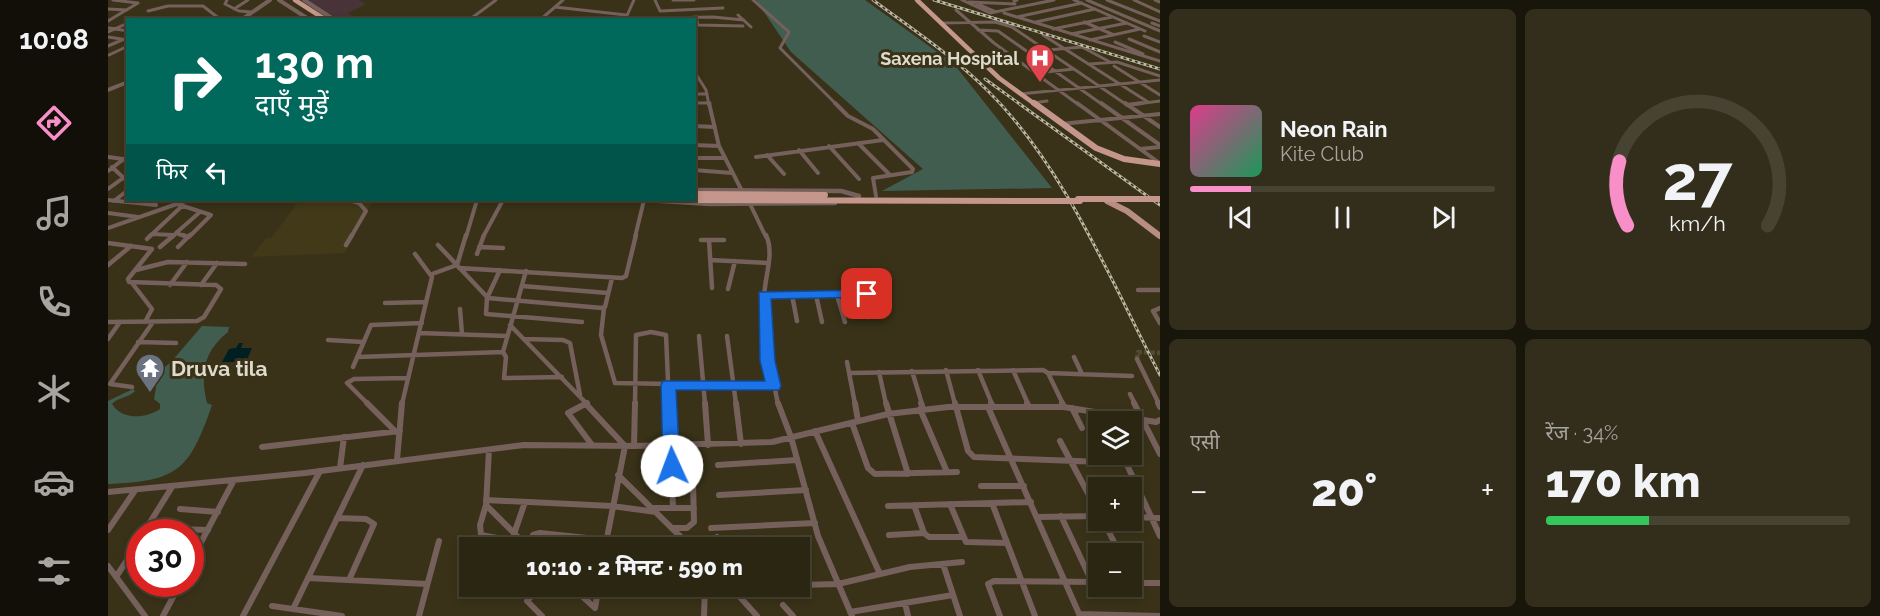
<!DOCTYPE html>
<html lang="hi">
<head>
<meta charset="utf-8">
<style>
	:root { --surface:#2b2612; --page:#332e1b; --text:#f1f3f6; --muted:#a6a59f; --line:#474332; --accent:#f98fc9 }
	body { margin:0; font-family:Raleway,"Noto Sans Devanagari",sans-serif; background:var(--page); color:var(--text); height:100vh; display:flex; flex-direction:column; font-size:22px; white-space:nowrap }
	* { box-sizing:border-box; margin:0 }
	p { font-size:20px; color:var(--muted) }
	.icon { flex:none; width:33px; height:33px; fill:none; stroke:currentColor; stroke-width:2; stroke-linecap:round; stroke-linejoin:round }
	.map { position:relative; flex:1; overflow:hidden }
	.drawer { display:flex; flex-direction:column; gap:9px; padding:9px; background:#18150a; width:720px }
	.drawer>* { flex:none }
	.hud { position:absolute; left:18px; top:18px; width:570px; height:183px; border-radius:0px; box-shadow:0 3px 9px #0003,0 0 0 2px var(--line); background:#00695c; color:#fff; overflow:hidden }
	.fabs { position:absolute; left:980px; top:411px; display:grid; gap:12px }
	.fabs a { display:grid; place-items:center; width:54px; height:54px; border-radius:0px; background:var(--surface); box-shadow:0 3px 9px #0003,0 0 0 2px var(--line); font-size:30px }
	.speed { position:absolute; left:18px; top:519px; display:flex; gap:12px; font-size:30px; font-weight:700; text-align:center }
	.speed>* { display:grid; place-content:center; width:78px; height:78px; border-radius:50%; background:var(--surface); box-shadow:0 3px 9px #0003,0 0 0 2px var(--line); line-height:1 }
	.speed .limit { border:9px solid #d22; background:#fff; color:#111 }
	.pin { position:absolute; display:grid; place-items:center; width:51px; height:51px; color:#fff; margin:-26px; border-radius:12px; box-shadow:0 3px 9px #0006 }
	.me { position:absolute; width:66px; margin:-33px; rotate:358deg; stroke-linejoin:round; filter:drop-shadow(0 0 4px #0008) }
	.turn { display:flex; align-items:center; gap:21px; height:126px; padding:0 30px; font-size:27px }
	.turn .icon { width:78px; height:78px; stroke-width:2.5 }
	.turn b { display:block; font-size:42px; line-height:51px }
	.then { display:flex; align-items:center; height:57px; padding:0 30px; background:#0003; gap:12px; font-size:22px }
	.big { font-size:45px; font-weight:800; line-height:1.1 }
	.drawer .card { flex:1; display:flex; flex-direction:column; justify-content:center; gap:9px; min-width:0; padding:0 21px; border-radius:9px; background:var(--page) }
	.drawer .dial { align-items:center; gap:0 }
	.dial svg { height:156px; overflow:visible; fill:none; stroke:var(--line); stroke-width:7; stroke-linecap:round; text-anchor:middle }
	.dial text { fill:var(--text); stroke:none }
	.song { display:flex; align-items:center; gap:18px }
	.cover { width:72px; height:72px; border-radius:9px; background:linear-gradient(135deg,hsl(330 70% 55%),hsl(150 70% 35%)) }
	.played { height:6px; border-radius:3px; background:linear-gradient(90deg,var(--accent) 20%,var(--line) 20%) }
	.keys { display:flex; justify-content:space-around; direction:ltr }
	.heat { display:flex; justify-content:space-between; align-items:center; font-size:33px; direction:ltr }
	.charge { height:9px; border-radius:4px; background:linear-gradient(90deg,#34c759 34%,var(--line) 0) }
	.drawer .tiles { flex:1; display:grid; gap:9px; grid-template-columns:repeat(2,1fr) }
	.trip { position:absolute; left:351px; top:537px; width:351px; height:60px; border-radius:0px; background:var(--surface); box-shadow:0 3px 9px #0003,0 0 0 2px var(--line); font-weight:800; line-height:60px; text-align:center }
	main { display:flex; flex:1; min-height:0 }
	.tabs { display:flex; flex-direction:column; width:108px; justify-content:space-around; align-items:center; background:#110f07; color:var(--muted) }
	.tabs .icon { width:42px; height:42px }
	.tabs .selected { color:var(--accent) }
	.tabs b { font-size:27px; color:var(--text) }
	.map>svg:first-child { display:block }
	.built { fill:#423918 }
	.industrial { fill:#473338 }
	.green { fill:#415d50 }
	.water { fill:#001f23 }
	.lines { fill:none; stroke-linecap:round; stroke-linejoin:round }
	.minor-tunnel { stroke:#524b33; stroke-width:4.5; stroke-dasharray:4.5 2; stroke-linecap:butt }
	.minor-far3 { stroke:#75605c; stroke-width:3 }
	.minor-far2 { stroke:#75605c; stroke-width:4 }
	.minor-far1 { stroke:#75605c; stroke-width:4.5 }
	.minor { stroke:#75605c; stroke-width:6 }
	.tertiary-far1 { stroke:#75605c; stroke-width:4 }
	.tertiary { stroke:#75605c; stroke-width:4.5 }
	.primary { stroke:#b78d84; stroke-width:6 }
	.trunk-far1 { stroke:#c4968c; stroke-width:4.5 }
	.trunk { stroke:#c4968c; stroke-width:6 }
	.rail-casing { stroke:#bdb8a7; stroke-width:3 }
	.rail { stroke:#393218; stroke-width:1.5; stroke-dasharray:3; stroke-linecap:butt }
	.trunk-bridge { stroke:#c4968c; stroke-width:6 }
	.route { fill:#1a73e8; stroke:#114b97; stroke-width:1.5 }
	.labels { text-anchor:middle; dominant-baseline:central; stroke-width:6; stroke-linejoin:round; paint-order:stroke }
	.far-poi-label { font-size:18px; font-weight:bold; fill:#dfdbcc; stroke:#393218; text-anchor:end }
	.poi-label { font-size:21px; font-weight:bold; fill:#dfdbcc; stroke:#393218; text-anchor:start }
</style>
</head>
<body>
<main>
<nav class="tabs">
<b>10:08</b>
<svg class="icon selected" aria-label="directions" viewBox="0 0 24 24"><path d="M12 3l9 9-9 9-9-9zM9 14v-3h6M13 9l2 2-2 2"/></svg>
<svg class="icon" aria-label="music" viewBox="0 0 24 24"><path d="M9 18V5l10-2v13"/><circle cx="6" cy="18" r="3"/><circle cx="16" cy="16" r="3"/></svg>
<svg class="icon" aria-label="phone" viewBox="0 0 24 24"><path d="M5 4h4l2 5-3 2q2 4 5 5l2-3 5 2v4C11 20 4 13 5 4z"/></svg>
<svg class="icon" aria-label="climate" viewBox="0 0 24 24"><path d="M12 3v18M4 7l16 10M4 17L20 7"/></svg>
<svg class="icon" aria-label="car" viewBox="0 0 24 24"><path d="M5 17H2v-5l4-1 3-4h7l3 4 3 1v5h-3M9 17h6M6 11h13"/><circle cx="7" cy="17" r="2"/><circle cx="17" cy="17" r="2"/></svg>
<svg class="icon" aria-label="filters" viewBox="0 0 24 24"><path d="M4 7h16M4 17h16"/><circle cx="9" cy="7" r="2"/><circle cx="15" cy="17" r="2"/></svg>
</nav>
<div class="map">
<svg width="1052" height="616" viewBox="0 0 1052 616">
	<rect width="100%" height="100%" fill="#393218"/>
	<path class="built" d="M192,200H265L237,253L143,257L158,238H163Z"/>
	<path class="industrial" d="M196,0H251L258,4L240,13L249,19H232Z"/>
	<path class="green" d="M648,0H757L846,64L944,188L774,191L815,169L683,52Z
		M94,326L121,327L120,332C95,352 92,374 99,403L104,405C81,471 70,481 0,484V401L25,389L27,391C21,398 10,397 4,404C14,420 37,419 52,409V404L46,399L48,388L44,378L63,362Z"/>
	<path class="water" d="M131,343H135L133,348H144L138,362H114L121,349L128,348Z"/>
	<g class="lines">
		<path class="minor-tunnel" d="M1029,359L1030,352L1052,353"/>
		<path class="minor-far3" d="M5,0L30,3
			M119,0L117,4L131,11L143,12
			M547,0L552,11
			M565,0H586
			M645,0L681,32L672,48L729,105
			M854,0L882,13L946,0
			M966,0L1037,31
			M979,0L1052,31
			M999,0L1052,21
			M1026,0L1052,12
			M1047,0L1052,2
			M906,1L909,0
			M861,2L907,4
			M869,4L888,12
			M447,7L518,15
			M0,9L19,10
			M126,9L140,0
			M848,10L886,43L971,105
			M40,11L60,6H95L113,20
			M552,11L615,8
			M896,13L1052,61
			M630,15L643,27
			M588,17L590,25L635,26
			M909,17L974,3
			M555,18L605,17L636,20
			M361,20L388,0
			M432,20L455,0
			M517,20L526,0
			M0,21L30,3
			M928,22L987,9
			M976,22L1006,35
			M833,23L887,22L904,27L1019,105
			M1044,23L1052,26
			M1,28L20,31
			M945,29L1004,17
			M870,30L890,31L995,105
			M0,32L20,23
			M963,34L1019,23
			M935,35L1040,102
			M1036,36L1052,42
			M0,37L20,40
			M1021,39L1052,52
			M982,40L1032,29
			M1007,42L1035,54
			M0,46L14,40
			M940,50L974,47L1002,62
			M922,53L941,52
			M1,55L20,46
			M982,64L1009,62L1052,76
			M1006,66L1052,95
			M586,71L598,90L601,105
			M928,73L966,69
			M586,94H599
			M912,94L1052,80
			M586,103H602
			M925,103L939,101
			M1021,105L1052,101"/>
		<path class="minor-far2" d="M601,103L611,146L634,191
			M727,103L740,116L765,129L805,169L804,172L765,178L768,196
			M969,103L1050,162
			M993,103L1052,145
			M1017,103L1052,127
			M1019,105L1034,103
			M953,124L1052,114
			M586,126L607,127
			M750,143L782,175
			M586,145L611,146
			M721,146L751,179
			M1032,149L1052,147
			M691,150L710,173
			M659,155L676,174
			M0,157L15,159
			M648,157L775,140
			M586,158H617
			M4,167L20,182
			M586,170L624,173
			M0,171L20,156
			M0,189L15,178
			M0,200L48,205
			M241,200L251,203L258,211L243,237
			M6,201L20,190
			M69,204L103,215L81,237
			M642,204L658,237
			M0,213L30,217
			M0,228L80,200
			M44,234L65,235
			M41,237L74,206
			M64,237L66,235
			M79,237L68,233L92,212
			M358,237L369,200
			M375,237L395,200
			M527,237L536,200"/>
		<path class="minor-far1" d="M75,235L80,237
			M658,235C667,254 656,278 656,299C657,335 662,369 670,404
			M39,239L43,235
			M593,240H616
			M601,240L604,288
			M0,243L44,249L20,279L21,282L108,285L113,289L96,317L89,321L0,322
			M238,245L244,235
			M330,245L380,298L494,308L497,307L504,278
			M52,247L66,235
			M70,247L82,235
			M371,247L395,248
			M369,254L376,235
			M602,260L660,263
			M0,265L23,246
			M351,268L514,278L518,276L528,235
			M28,270L60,262L137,264
			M392,270L379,298L378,314L474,322
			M324,274L349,265L358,235
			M24,283L44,309L37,322
			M62,285L79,262
			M93,285L109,263
			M414,286L500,293
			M620,289L627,261
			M1030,290H1052
			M753,294L760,317
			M656,295L760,294
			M684,295L689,321
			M708,295L714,322
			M729,295L737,322
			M277,303L318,302
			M496,308L493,335L507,383L666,386
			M1052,308L1045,311L1052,323
			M352,309L354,334
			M402,325L479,404
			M311,333L399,336
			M591,336L597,404
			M619,336L628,404
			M0,339L12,322
			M416,339L455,340L462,343L472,395
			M220,340L255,342
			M30,342L68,343
			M395,352L418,271
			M249,357L395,352L398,357L396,378L454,377
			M966,357L974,374
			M1029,359L1051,404
			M739,362L747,404
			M245,367L263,325L314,323
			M838,370L847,404
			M870,370L884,404
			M905,370L920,404
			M804,371L814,404
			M771,372L778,404
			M741,373L935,370L940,373
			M24,387L2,384L45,322
			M1022,394L1027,404
			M260,404L239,383L246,379L299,378
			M294,404L324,277L307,254
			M477,404L479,403
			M527,404L528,335L543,332L558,335L561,404
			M955,404L940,373L1024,376"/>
		<path class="minor" d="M259,403L288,432
			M477,403L517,446L497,548
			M479,403L460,413L484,445
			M561,403L565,508
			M597,403L600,445
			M628,403L633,444
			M670,403L683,437L710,536L744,616
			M747,403L750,421
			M778,403L800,474
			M813,403L815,409
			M847,403L860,451L866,457L994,462
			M883,403L885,407
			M919,403L921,407
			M954,403L956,407
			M1026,403L1052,454
			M1050,403L1052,407
			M880,407L972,616
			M964,408L974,428
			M812,409L839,472
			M995,413L999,422
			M744,423L760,468L767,474L849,472
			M707,431L772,574
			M952,441L990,512
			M526,446L527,403
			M154,447L292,431
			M381,450L378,505L421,548
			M1014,454L1052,536
			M289,460L294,403
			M610,465L689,460
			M232,468L236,437
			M510,475L584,548
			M873,486H916
			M0,492L197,473L416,445L526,446L664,442L780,414L840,407H956L1048,422L1052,420
			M611,495L698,490
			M378,500L504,506L548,512
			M884,503L927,616
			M842,504L858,542L899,543
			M378,505L372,525L373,535L416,543
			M780,506L923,502
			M544,508H586
			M72,509L110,512
			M953,516L984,582
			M930,517L990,516
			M1023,517L1052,518
			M229,518L258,519L266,524L241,580
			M995,520L1012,554
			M39,528L100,530
			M565,528H579L586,522L584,445
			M603,528L707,523
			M0,530L26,492
			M36,532L64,487
			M816,533L821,537H855
			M406,534L417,502
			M781,535L816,533L806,505
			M609,537L620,548
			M668,545L669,548
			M421,548L425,535L432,533L573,548
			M82,563L126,480
			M835,564L852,616
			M16,565H32
			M0,566L37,616
			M1023,574L1028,583
			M8,577L32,540
			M200,578L319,584
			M1023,583H1052
			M692,585L730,584L802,567L854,562
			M433,586L419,601L434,616
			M463,586L487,608L491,586
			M589,586L625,590
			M622,586L649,616
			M797,603L800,616
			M675,605L685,616
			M164,606L234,616
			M185,609L255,465
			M742,612L845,595
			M971,614L1052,616
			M55,616L72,584
			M135,616L212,471
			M311,616L331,541
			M596,616L597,587
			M892,616L880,584L886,581L990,582"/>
		<path class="tertiary-far1" d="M171,0L202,20
			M196,0L227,20
			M133,20L162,0
			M0,90L20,82"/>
		<path class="tertiary" d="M586,190L733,191L751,196
			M537,200L602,204L727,203"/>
		<path class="primary" d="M999,201L1019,211L1052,236"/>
		<path class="trunk-far1" d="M187,0L218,20
			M809,0L891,78L928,105"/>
		<path class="trunk" d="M926,103L988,148L1016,159L1052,164
			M586,194L717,195
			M970,199H1033
			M583,200L949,201"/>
		<g class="rail-casing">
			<path id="rail" d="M765,0C804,29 845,56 880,91C956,166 1003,281 1052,375
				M826,0L1052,69
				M877,79L1052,205"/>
		</g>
		<use href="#rail" class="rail"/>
		<path class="trunk-bridge" d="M1033,199H1052
			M949,201H972"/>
	</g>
	<path class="route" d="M759,290L764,292V297L663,299L667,361L673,386L671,390H568L572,466L570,471H558L555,466L553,385L555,381H657L652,361L651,292Z"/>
	<defs>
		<g id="hospital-pin" transform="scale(1.5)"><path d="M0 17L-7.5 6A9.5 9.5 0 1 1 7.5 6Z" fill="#e0444e" stroke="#393218"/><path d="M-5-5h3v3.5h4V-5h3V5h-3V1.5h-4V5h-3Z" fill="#fff"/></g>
		<g id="temple-pin" transform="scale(1.5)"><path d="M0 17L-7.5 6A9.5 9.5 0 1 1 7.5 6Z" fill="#6b7280" stroke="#393218"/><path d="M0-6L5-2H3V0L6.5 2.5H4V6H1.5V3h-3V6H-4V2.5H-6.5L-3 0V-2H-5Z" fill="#fff"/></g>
	</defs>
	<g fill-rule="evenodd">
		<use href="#hospital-pin" x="932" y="58"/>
		<use href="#temple-pin" x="42" y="368"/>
	</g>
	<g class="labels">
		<g class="far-poi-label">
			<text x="911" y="58">Saxena Hospital</text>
		</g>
		<g class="poi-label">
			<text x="63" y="368">Druva tila</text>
		</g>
	</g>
</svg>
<div class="fabs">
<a><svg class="icon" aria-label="layers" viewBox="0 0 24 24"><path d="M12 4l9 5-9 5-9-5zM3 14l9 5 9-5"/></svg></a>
<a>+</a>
<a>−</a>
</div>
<div class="speed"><div class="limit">30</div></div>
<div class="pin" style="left:759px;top:294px;background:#d93025"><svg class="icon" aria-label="arrive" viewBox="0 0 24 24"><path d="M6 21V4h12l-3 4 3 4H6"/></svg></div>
<svg class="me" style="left:564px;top:466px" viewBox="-20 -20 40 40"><circle r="19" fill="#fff"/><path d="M0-13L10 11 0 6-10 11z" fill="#1a73e8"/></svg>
<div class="trip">10:10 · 2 मिनट · 590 m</div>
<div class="hud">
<div class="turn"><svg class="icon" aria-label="right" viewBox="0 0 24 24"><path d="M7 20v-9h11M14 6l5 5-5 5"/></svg><div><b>130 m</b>दाएँ मुड़ें</div></div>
<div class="then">फिर<svg class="icon" aria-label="left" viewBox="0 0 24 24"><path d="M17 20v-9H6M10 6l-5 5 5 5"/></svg></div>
</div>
</div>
<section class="drawer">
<div class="tiles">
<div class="card">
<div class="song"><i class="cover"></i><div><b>Neon Rain</b><p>Kite Club</p></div></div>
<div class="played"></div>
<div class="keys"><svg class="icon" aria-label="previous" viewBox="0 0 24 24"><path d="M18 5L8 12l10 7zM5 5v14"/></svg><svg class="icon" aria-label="pause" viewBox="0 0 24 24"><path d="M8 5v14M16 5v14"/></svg><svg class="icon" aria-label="next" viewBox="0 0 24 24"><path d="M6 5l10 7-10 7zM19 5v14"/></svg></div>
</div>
<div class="card dial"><svg viewBox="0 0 100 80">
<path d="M14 69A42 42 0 1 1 86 69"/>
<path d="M14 69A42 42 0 0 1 10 36" stroke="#f98fc9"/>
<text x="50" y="56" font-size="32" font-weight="700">27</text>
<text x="50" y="72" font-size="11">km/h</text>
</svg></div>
<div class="card"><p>एसी</p>
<div class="heat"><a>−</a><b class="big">20°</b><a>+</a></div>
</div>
<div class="card"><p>रेंज · 34%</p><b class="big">170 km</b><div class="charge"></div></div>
</div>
</section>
</main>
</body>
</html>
